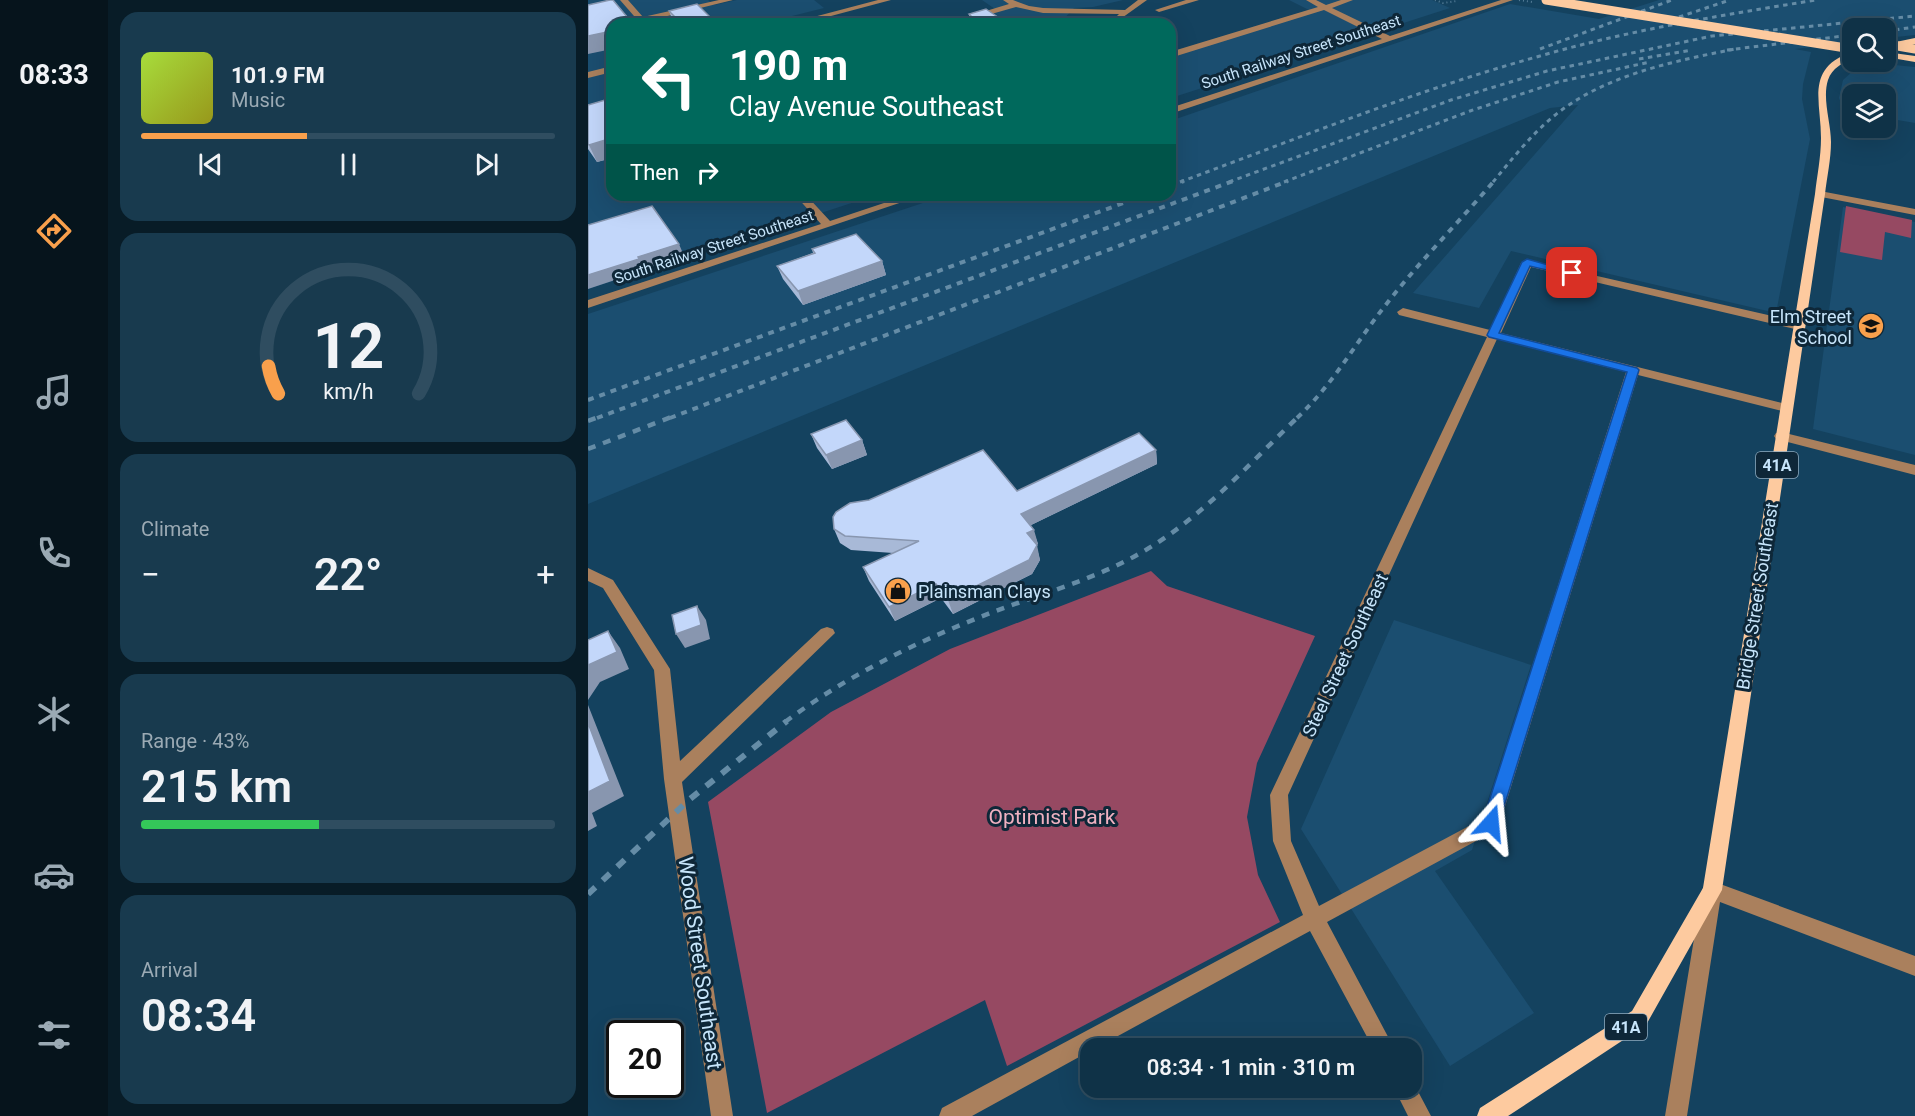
<!DOCTYPE html>
<html lang="en">
<head>
<meta charset="utf-8">
<style>
	:root { --surface:#0f3247; --page:#183a4e; --text:#f1f3f6; --muted:#9baab4; --line:#2f4d60; --accent:#f9a04c }
	body { margin:0; font-family:Roboto,sans-serif; background:var(--page); color:var(--text); height:100vh; display:flex; flex-direction:column; font-size:22px; white-space:nowrap }
	* { box-sizing:border-box; margin:0 }
	p { font-size:20px; color:var(--muted) }
	.icon { flex:none; width:33px; height:33px; fill:none; stroke:currentColor; stroke-width:2; stroke-linecap:round; stroke-linejoin:round }
	.map { position:relative; flex:1; overflow:hidden }
	.panel { display:flex; flex-direction:column; gap:12px; padding:12px; background:#081c27; width:480px }
	.panel>* { flex:none }
	.banner { position:absolute; left:18px; top:18px; width:570px; height:183px; border-radius:18px; box-shadow:0 6px 24px #0002,0 0 0 2px var(--line); background:#00695c; color:#fff; overflow:hidden }
	.buttons { position:absolute; left:1254px; top:18px; display:grid; gap:12px }
	.buttons a { display:grid; place-items:center; width:54px; height:54px; border-radius:12px; background:var(--surface); box-shadow:0 6px 24px #0002,0 0 0 2px var(--line); font-size:30px }
	.speed { position:absolute; left:18px; top:1020px; display:flex; gap:12px; font-size:30px; font-weight:700; text-align:center }
	.speed>* { display:grid; place-content:center; width:78px; height:78px; border-radius:50%; background:var(--surface); box-shadow:0 6px 24px #0002,0 0 0 2px var(--line); line-height:1 }
	.speed .limit { border:3px solid #111; border-radius:9px; background:#fff; color:#111 }
	.pin { position:absolute; display:grid; place-items:center; width:51px; height:51px; color:#fff; margin:-26px; border-radius:12px; box-shadow:0 3px 9px #0006 }
	.me { position:absolute; width:66px; margin:-33px; rotate:18deg; stroke-linejoin:round; filter:drop-shadow(0 0 4px #0008) }
	.turn { display:flex; align-items:center; gap:21px; height:126px; padding:0 24px; font-size:27px }
	.turn .icon { width:78px; height:78px; stroke-width:2.5 }
	.turn b { display:block; font-size:42px; line-height:51px }
	.then { display:flex; align-items:center; height:57px; padding:0 24px; background:#0003; gap:12px; font-size:22px }
	.big { font-size:45px; font-weight:600; line-height:1.1 }
	.panel .tile { flex:1; display:flex; flex-direction:column; justify-content:center; gap:9px; min-width:0; padding:0 21px; border-radius:18px; background:var(--page) }
	.panel .dial { align-items:center; gap:0 }
	.dial svg { height:156px; overflow:visible; fill:none; stroke:var(--line); stroke-width:7; stroke-linecap:round; text-anchor:middle }
	.dial text { fill:var(--text); stroke:none }
	.song { display:flex; align-items:center; gap:18px }
	.cover { width:72px; height:72px; border-radius:9px; background:linear-gradient(135deg,hsl(80 70% 55%),hsl(60 70% 35%)) }
	.played { height:6px; border-radius:3px; background:linear-gradient(90deg,var(--accent) 40%,var(--line) 40%) }
	.keys { display:flex; justify-content:space-around; direction:ltr }
	.heat { display:flex; justify-content:space-between; align-items:center; font-size:33px; direction:ltr }
	.charge { height:9px; border-radius:4px; background:linear-gradient(90deg,#34c759 43%,var(--line) 0) }
	.trip { position:absolute; left:492px; top:1038px; width:342px; height:60px; border-radius:18px; background:var(--surface); box-shadow:0 6px 24px #0002,0 0 0 2px var(--line); font-weight:600; line-height:60px; text-align:center }
	main { display:flex; flex:1; min-height:0 }
	.menu { display:flex; flex-direction:column; width:108px; justify-content:space-around; align-items:center; background:#06141c; color:var(--muted) }
	.menu .icon { width:42px; height:42px }
	.menu .active { color:var(--accent) }
	.menu b { font-size:27px; color:var(--text) }
	.map>svg:first-child { display:block }
	.built { fill:#1b4e70 }
	.green { fill:#964962 }
	.lines { fill:none; stroke-linecap:round; stroke-linejoin:round }
	.path { stroke:#557d98; stroke-width:2; stroke-dasharray:1 3; stroke-linecap:butt }
	.minor { fill:#aa805d; fill-rule:evenodd }
	.major { fill:#fdca9f; fill-rule:evenodd }
	.rail-far3 { stroke:#658ca6; stroke-width:3; stroke-dasharray:4.5 4.5; stroke-linecap:butt }
	.rail-far2 { stroke:#658ca6; stroke-width:4; stroke-dasharray:6 6; stroke-linecap:butt }
	.rail-far1 { stroke:#658ca6; stroke-width:4.5; stroke-dasharray:8 8; stroke-linecap:butt }
	.rail { stroke:#658ca6; stroke-width:6; stroke-dasharray:10 10; stroke-linecap:butt }
	.path-bridge { stroke:#557d98; stroke-width:2; stroke-dasharray:1 3; stroke-linecap:butt }
	.major-bridge { stroke:#fdca9f; stroke-width:9 }
	.wall { fill:#a8b9d7 }
	.shaded-wall { fill:#8896af }
	.building { fill:#c3d7fa; stroke:#8896af; stroke-width:1.5 }
	.route { fill:#1a73e8; stroke:#114b97; stroke-width:1.5 }
	.labels { text-anchor:middle; dominant-baseline:central; stroke-width:6; stroke-linejoin:round; paint-order:stroke }
	.far-street-label { font-size:15px; fill:#c7e5fb; stroke:#0e2738 }
	.shield { fill:#0e2738; stroke:#90acc0; stroke-width:1.5 }
	.shield-label { font-size:16px; font-weight:bold; fill:#c7e5fb }
	.poi-label { font-size:18px; fill:#c7e5fb; stroke:#0e2738; text-anchor:end }
	.street-label { font-size:18px; fill:#c7e5fb; stroke:#0e2738 }
	.near-park-label { font-size:21px; fill:#efb1c1; stroke:#0e2738 }
	.near-street-label { font-size:21px; fill:#c7e5fb; stroke:#0e2738 }
</style>
</head>
<body>
<main>
<nav class="menu">
<b>08:33</b>
<svg class="icon active" aria-label="directions" viewBox="0 0 24 24"><path d="M12 3l9 9-9 9-9-9zM9 14v-3h6M13 9l2 2-2 2"/></svg>
<svg class="icon" aria-label="music" viewBox="0 0 24 24"><path d="M9 18V5l10-2v13"/><circle cx="6" cy="18" r="3"/><circle cx="16" cy="16" r="3"/></svg>
<svg class="icon" aria-label="phone" viewBox="0 0 24 24"><path d="M5 4h4l2 5-3 2q2 4 5 5l2-3 5 2v4C11 20 4 13 5 4z"/></svg>
<svg class="icon" aria-label="climate" viewBox="0 0 24 24"><path d="M12 3v18M4 7l16 10M4 17L20 7"/></svg>
<svg class="icon" aria-label="car" viewBox="0 0 24 24"><path d="M5 17H2v-5l4-1 3-4h7l3 4 3 1v5h-3M9 17h6M6 11h13"/><circle cx="7" cy="17" r="2"/><circle cx="17" cy="17" r="2"/></svg>
<svg class="icon" aria-label="filters" viewBox="0 0 24 24"><path d="M4 7h16M4 17h16"/><circle cx="9" cy="7" r="2"/><circle cx="15" cy="17" r="2"/></svg>
</nav>
<section class="panel">
<div class="tile">
<div class="song"><i class="cover"></i><div><b>101.9 FM</b><p>Music</p></div></div>
<div class="played"></div>
<div class="keys"><svg class="icon" aria-label="previous" viewBox="0 0 24 24"><path d="M18 5L8 12l10 7zM5 5v14"/></svg><svg class="icon" aria-label="pause" viewBox="0 0 24 24"><path d="M8 5v14M16 5v14"/></svg><svg class="icon" aria-label="next" viewBox="0 0 24 24"><path d="M6 5l10 7-10 7zM19 5v14"/></svg></div>
</div>
<div class="tile dial"><svg viewBox="0 0 100 80">
<path d="M14 69A42 42 0 1 1 86 69"/>
<path d="M14 69A42 42 0 0 1 9 55" stroke="#f9a04c"/>
<text x="50" y="56" font-size="32" font-weight="700">12</text>
<text x="50" y="72" font-size="11">km/h</text>
</svg></div>
<div class="tile"><p>Climate</p>
<div class="heat"><a>−</a><b class="big">22°</b><a>+</a></div>
</div>
<div class="tile"><p>Range · 43%</p><b class="big">215 km</b><div class="charge"></div></div>
<div class="tile"><p>Arrival</p><b class="big">08:34</b></div>
</section>
<div class="map">
<svg width="1327" height="1116" viewBox="0 0 1327 1116">
	<rect width="100%" height="100%" fill="#14425f"/>
	<path class="built" d="M0,0H120L126,5L149,0H226L236,8L172,24H24V195H288L0,289Z
		M394,0H535L505,7L486,8L471,24H350L407,9Z
		M701,0H844L862,8L589,96L582,91V53L721,10Z
		M1071,0H1327V35L1298,38V28H1264V42L1207,49L1223,52L1215,84L1214,99L1222,139L1188,313L923,251L891,308L825,293L990,105L962,108L0,504V314L359,195H582V121L922,4L1011,19Z
		M1275,62L1327,67V123L1298,118V94H1264V112L1256,111L1251,98L1255,80Z
		M1255,207L1327,222V455L1225,429Z
		M806,620L943,665L884,850L847,871L946,1013L862,1066L713,829Z"/>
	<path class="green" d="M1258,206L1324,220L1323,238L1297,232L1294,260L1252,252Z
		M563,571L579,586L727,636L669,763L659,817L670,875L692,922L419,1066L397,1000L179,1113L120,802L243,712L362,649Z"/>
	<g class="lines">
		<path class="path" d="M847,0L855,3L869,1"/>
		<path class="minor" d="M32,0H40L55,17L131,0H145L59,21L61,24H53Z
			M290,0H303L213,24H199Z
			M415,0H425L441,6L455,8L537,10L550,0H559L531,20L527,18L531,14L455,13L428,7L368,24H355L421,4Z
			M598,0H611L571,12L567,10Z
			M718,0H728L738,5L753,0H765L744,8L802,36L913,0H925L582,114V108L794,39L736,10L582,58V52L730,7Z
			M477,17L524,22L528,24L474,21V17Z
			M24,66V72L0,78V72Z
			M1232,191L1327,209V215L1228,196V192Z
			M207,195H218L242,221L320,195H335L0,308V300L233,224Z
			M939,260L1215,323L1217,326L1211,330L943,267L913,333L1198,404L1205,408L1198,412L1050,375L910,829L739,922L806,1048H785L722,931L508,1048H502V1051L384,1116H351L354,1108L715,915L685,841L682,795L899,337L811,315L809,312L815,308L902,330L933,263ZM909,339L1038,372L896,818L731,906L703,841L700,795Z
			M1193,432L1327,465V475L1188,439L1186,436L1188,433Z
			M0,568L25,580L82,669L92,761L233,629L239,627L245,629L247,633L94,782L145,1116H123L76,779L66,670L15,588L0,581Z
			M1124,881L1327,956V976L1132,902L1099,1116H1077L1114,890L1117,884Z
			M824,1080L843,1116H820L806,1088H824Z"/>
		<path class="major" d="M1327,38V44L1298,48V44Z
			M1264,52V58C1255,63 1244,68 1240,80C1234,99 1243,122 1243,142C1243,159 1239,177 1237,194L1134,890L1058,1025L920,1116H889L892,1108L1044,1011L1115,888L1227,194C1229,176 1233,157 1233,138C1233,101 1217,68 1264,52Z
			M1298,52L1327,56V62L1298,57Z"/>
		<path class="rail-far3" d="M1091,17L1142,0
			M1298,31L1327,27
			M952,49L1084,0
			M1139,50L1264,35
			M1051,59L1104,50
			M592,182C711,138 829,90 952,56C1042,30 1135,15 1228,0
			M641,182L863,100L959,71L1124,36L1327,16
			M696,182L882,111L970,82L1062,62
			M905,182C925,158 945,132 971,112C1021,74 1087,61 1147,49"/>
		<path class="rail-far2" d="M582,186L596,181
			M0,400L557,195
			M9,418L645,181
			M82,418L700,181
			M709,418C748,381 767,343 800,302C833,260 871,222 906,181"/>
		<path class="rail-far1" d="M0,421L13,416
			M0,449L86,416
			M197,722C260,675 332,640 405,612C453,594 504,580 549,555C611,521 660,465 711,416"/>
		<path class="rail" d="M0,894L102,799L199,721"/>
		<path class="path-bridge" d="M931,0L944,2"/>
		<path class="major-bridge" d="M958,0L1264,49
			M1298,44L1327,49"/>
	</g>
	<path class="wall" d="M81,11L127,24H89L84,19Z
		M381,14L420,24H384L382,22Z
		M24,98V158L9,162L0,149V105Z
		M224,249L294,261L298,275L215,305L195,279L189,266L225,253Z
		M223,434L274,440L279,455L244,469L229,448Z
		M568,450L569,464L443,525L450,544L448,545L452,560L444,574L365,614L353,598L307,621L281,581L275,567L305,553L263,550L252,543L246,529L429,491Z"/>
	<path class="shaded-wall" d="M126,21L127,24H112Z
		M24,31V49L0,54V36Z
		M24,138V158L9,162L1,145Z
		M91,244L96,256L56,269L57,270L0,289V275L50,257Z
		M294,261L298,275L215,305L210,291Z
		M274,440L279,455L244,469L238,455Z
		M568,450L569,464L437,528L433,514Z
		M446,530L450,544L442,547L439,533Z
		M449,545L452,560L444,574L365,614L360,600Z
		M348,584L353,598L307,621L301,607Z
		M109,606L118,620L122,639L97,648L88,634Z
		M20,631L32,648L41,669L12,682L0,700V665Z
		M0,705L36,796L4,813L9,826L0,831Z"/>
	<path class="building" d="M22,0H25L45,24H24V31L0,36V5Z
		M109,4L126,21L112,24H94L81,11Z
		M398,9L420,24H391L381,14Z
		M24,98V138L1,145L0,144V105Z
		M64,206L91,244L50,257L51,259L0,275V225Z
		M268,234L294,261L210,291L189,266L227,253L224,249Z
		M258,420L274,440L238,455L223,434Z
		M551,433L568,450L433,514L446,530L439,533L449,545L441,560L360,600L348,584L301,607L275,567L331,541L257,536L246,529L245,517L248,512L262,503L281,500L395,450L429,491Z
		M109,606L113,625L88,634L84,615Z
		M20,631L29,652L0,665V640Z
		M0,723L22,781L0,792Z"/>
	<path class="route" d="M939,259L989,273L984,276L942,266L911,333L1049,368L1051,370L911,823L909,828L903,831L897,828L894,823L1039,372L901,337L899,335L934,262Z"/>
	<defs>
		<g id="school-disc" transform="scale(1.35)"><circle r="9.5" fill="#f9a04c" stroke="#0e2738"/><path d="M0-5L7-2L0 1L-7-2ZM-4 1L0 2.5L4 1V4Q0 6-4 4Z" fill="#111"/></g>
		<g id="shop-disc" transform="scale(1.35)"><circle r="9.5" fill="#f9a04c" stroke="#0e2738"/><path d="M-5-2.5h2.3a2.7 3.5 0 0 1 5.4 0H5L5.5 6h-11ZM-1.5-2.5h3a1.5 2.3 0 0 0-3 0Z" fill="#111"/></g>
	</defs>
	<g fill-rule="evenodd">
		<use href="#school-disc" x="1283" y="326"/>
		<use href="#shop-disc" x="310" y="591"/>
	</g>
	<g class="labels">
		<g class="far-street-label">
			<text transform="translate(713 52) rotate(-18)">South Railway Street Southeast</text>
			<text transform="translate(126 247) rotate(-18)">South Railway Street Southeast</text>
		</g>
		<g class="shield">
			<rect x="1168" y="452" width="42" height="26" rx="4.5"/>
			<rect x="1017" y="1014" width="42" height="26" rx="4.5"/>
		</g>
		<g class="shield-label">
			<text x="1189" y="465">41A</text>
			<text x="1038" y="1027">41A</text>
		</g>
		<g class="poi-label">
			<text x="1264" y="316">Elm Street<tspan x="1264" dy="21">School</tspan></text>
			<text x="330" y="591" text-anchor="start">Plainsman Clays</text>
		</g>
		<g class="street-label">
			<text transform="translate(1169 596) rotate(-81)">Bridge Street Southeast</text>
			<text transform="translate(757 655) rotate(-65)">Steel Street Southeast</text>
		</g>
		<g class="near-park-label">
			<text x="464" y="817">Optimist Park</text>
		</g>
		<g class="near-street-label">
			<text transform="translate(112 963) rotate(82)">Wood Street Southeast</text>
		</g>
	</g>
</svg>
<div class="buttons">
<a><svg class="icon" aria-label="search" viewBox="0 0 24 24"><circle cx="10" cy="10" r="6"/><path d="M15 15l6 6"/></svg></a>
<a><svg class="icon" aria-label="layers" viewBox="0 0 24 24"><path d="M12 4l9 5-9 5-9-5zM3 14l9 5 9-5"/></svg></a>
</div>
<div class="speed"><div class="limit">20</div></div>
<div class="pin" style="left:984px;top:273px;background:#d93025"><svg class="icon" aria-label="arrive" viewBox="0 0 24 24"><path d="M6 21V4h12l-3 4 3 4H6"/></svg></div>
<svg class="me" style="left:903px;top:823px" viewBox="-20 -20 40 40"><path d="M0-17L14 15 0 8-14 15z" fill="#1a73e8" stroke="#fff" stroke-width="4"/></svg>
<div class="trip">08:34 · 1 min · 310 m</div>
<div class="banner">
<div class="turn"><svg class="icon" aria-label="left" viewBox="0 0 24 24"><path d="M17 20v-9H6M10 6l-5 5 5 5"/></svg><div><b>190 m</b>Clay Avenue Southeast</div></div>
<div class="then">Then<svg class="icon" aria-label="right" viewBox="0 0 24 24"><path d="M7 20v-9h11M14 6l5 5-5 5"/></svg></div>
</div>
</div>
</main>
</body>
</html>
